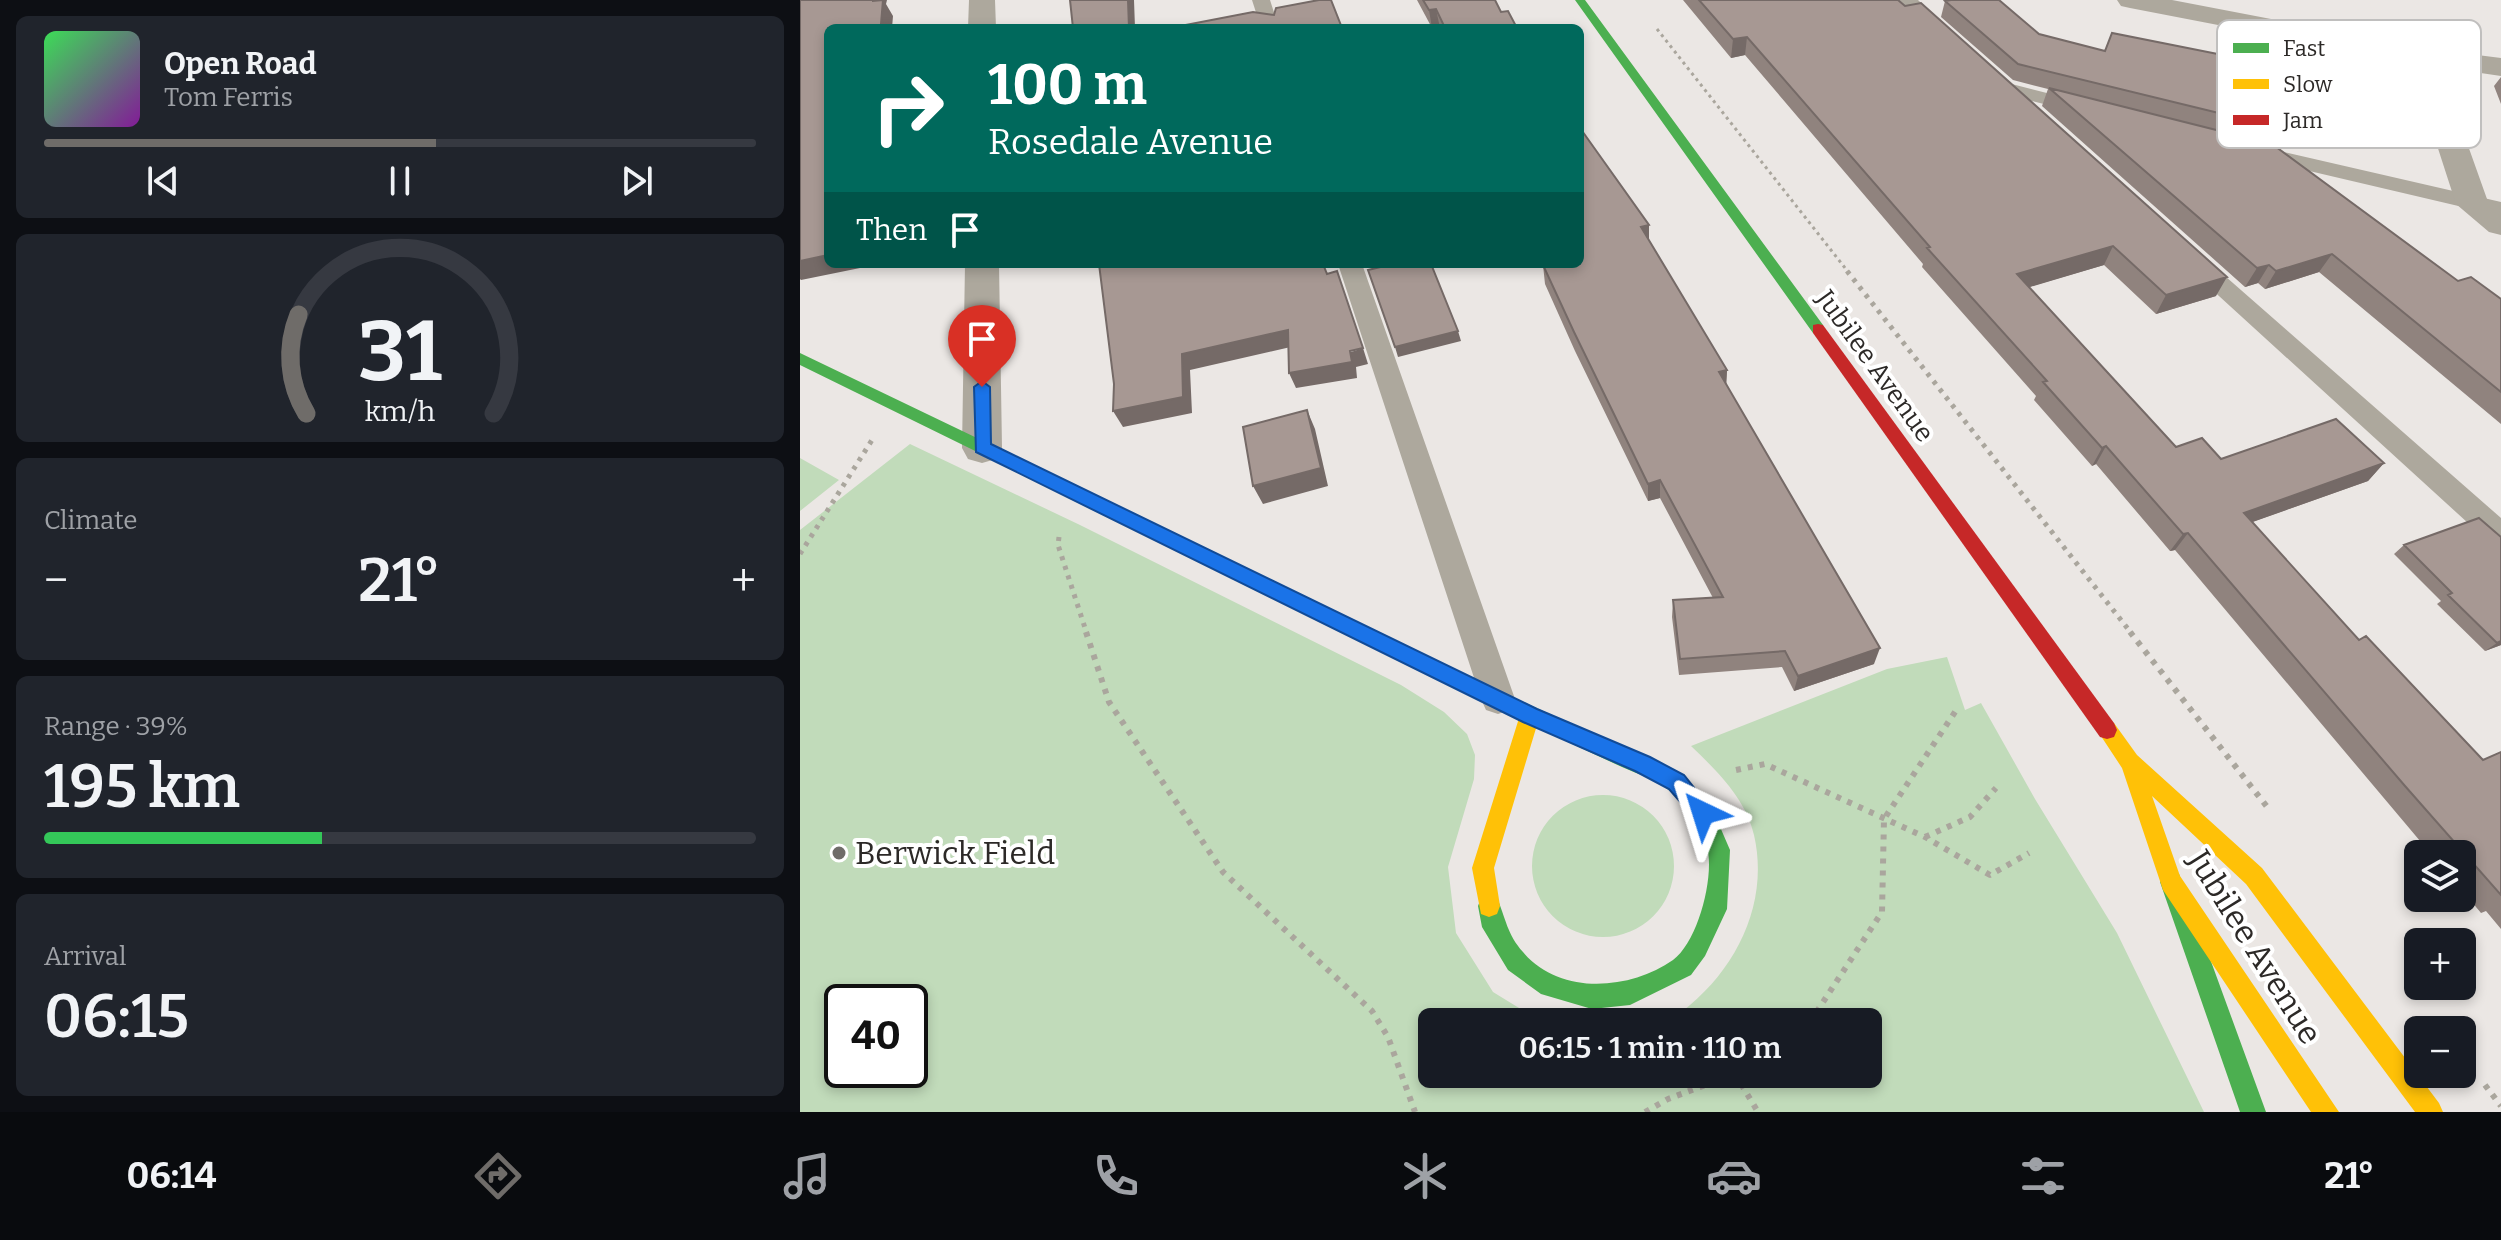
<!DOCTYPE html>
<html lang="en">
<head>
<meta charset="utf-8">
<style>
	:root { --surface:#171b24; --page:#20242c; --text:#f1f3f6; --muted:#9ea1a6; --line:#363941; --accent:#6f6c69 }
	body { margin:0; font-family:Bitter,serif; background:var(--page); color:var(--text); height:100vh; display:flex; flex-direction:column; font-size:30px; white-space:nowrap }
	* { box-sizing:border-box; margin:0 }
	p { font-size:26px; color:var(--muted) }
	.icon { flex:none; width:44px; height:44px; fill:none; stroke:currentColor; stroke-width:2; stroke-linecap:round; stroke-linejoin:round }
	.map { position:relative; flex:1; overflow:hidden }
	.panel { display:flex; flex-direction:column; gap:16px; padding:16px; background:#0d0f14; width:800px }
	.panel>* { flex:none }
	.top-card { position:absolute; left:24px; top:24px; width:760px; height:244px; border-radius:12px; box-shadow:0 4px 12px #0003; background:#00695c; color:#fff; overflow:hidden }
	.controls { position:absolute; left:1604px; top:840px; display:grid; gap:16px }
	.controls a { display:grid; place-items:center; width:72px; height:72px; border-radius:12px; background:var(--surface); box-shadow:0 4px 12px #0003; font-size:40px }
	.speed { position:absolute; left:24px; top:984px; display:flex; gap:16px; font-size:40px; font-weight:700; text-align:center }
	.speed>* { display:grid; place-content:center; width:104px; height:104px; border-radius:50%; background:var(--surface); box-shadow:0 4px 12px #0003; line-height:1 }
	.speed .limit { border:4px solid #111; border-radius:12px; background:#fff; color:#111 }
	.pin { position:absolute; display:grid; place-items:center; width:68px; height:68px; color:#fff; margin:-82px -34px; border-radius:50% 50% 50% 0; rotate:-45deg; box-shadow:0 0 8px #0007 }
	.pin .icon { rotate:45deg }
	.me { position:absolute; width:88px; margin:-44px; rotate:319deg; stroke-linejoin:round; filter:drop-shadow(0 0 6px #0008) }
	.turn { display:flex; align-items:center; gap:28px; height:168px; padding:0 32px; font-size:36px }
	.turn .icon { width:104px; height:104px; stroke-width:2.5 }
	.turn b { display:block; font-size:56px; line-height:68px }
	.then { display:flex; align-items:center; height:76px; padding:0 32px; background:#0003; gap:16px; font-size:30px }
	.big { font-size:60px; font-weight:600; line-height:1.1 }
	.panel .widget { flex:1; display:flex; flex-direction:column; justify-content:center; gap:12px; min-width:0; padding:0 28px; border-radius:12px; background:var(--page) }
	.panel .dial { align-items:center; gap:0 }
	.dial svg { height:208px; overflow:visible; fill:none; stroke:var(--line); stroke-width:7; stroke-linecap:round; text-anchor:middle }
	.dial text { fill:var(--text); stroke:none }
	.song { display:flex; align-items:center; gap:24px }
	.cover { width:96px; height:96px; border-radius:12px; background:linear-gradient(135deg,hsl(130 70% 55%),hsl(290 70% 35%)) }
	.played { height:8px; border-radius:4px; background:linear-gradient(90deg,var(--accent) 55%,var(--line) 55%) }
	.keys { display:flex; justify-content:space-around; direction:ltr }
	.heat { display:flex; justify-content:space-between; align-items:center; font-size:44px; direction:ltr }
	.charge { height:12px; border-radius:6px; background:linear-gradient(90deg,#34c759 39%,var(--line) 0) }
	.trip { position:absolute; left:618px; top:1008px; width:464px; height:80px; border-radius:12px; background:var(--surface); box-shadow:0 4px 12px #0003; font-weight:600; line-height:80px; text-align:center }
	.menu { display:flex; height:128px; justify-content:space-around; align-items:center; background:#090b0e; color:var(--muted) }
	.menu .icon { width:56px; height:56px }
	.menu .current { color:var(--accent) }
	.menu b { font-size:36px; color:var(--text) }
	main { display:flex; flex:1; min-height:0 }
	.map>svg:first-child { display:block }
	.green { fill:#c1dbba; fill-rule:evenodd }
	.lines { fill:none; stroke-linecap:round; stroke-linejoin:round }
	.path-far2 { stroke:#aaa69d; stroke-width:3; stroke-dasharray:3 4; stroke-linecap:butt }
	.path-far1 { stroke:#aaa69d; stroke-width:5; stroke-dasharray:4 6; stroke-linecap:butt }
	.path { stroke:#aaa69d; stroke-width:6; stroke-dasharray:5 7; stroke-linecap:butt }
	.lane { fill:#ada89d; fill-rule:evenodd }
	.street { fill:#ada89d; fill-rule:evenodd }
	.fast { fill:#4caf50; fill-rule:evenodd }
	.slow { fill:#ffc107; fill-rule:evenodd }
	.jam { fill:#c62828; fill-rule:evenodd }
	.wall { fill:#90837e }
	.shaded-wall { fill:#756a67 }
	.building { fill:#a79893; stroke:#756a67; stroke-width:2 }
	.route { fill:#1a73e8; stroke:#114b97; stroke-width:2 }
	.poi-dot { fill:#6f6c69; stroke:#fff; stroke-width:3 }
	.labels { text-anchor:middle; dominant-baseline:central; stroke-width:8; stroke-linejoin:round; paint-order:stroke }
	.street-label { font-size:26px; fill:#2c2927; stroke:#fff }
	.near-poi-label { font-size:32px; fill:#2c2927; stroke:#fff; text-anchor:start }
	.near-street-label { font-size:32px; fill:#2c2927; stroke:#fff }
	.key { fill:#fff; stroke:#c0bfbe; stroke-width:2 }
	.key-label { font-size:22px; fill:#2c2927 }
</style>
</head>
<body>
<main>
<section class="panel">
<div class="widget">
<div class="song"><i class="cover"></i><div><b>Open Road</b><p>Tom Ferris</p></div></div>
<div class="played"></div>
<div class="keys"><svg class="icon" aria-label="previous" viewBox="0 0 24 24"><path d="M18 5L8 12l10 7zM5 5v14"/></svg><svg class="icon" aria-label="pause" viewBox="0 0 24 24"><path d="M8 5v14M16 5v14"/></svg><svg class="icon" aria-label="next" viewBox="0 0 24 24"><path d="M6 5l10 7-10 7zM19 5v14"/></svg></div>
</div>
<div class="widget dial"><svg viewBox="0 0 100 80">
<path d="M14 69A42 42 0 1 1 86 69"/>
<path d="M14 69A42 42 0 0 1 11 31" stroke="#6f6c69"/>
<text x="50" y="56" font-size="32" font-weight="700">31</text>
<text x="50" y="72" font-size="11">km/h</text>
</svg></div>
<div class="widget"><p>Climate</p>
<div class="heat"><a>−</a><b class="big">21°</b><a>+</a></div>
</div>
<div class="widget"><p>Range · 39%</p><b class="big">195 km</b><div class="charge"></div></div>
<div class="widget"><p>Arrival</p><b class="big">06:15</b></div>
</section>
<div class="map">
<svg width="1701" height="1112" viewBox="0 0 1701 1112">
	<rect width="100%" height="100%" fill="#ebe7e4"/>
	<path class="green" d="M110,444L280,525L601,685L644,712L667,734L675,755L674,779L648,867L656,933L693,992L742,1022H632V1074H1068V1022H851C863,1017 881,1014 890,1005C939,964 969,900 954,835C946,799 917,771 891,746L1087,669L1147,657L1165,710L1181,703L1235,799L1317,933L1404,1112H0V530ZM42,1002H110V1070H42Z
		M0,458L39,480L0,511Z
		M732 866a71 71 0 1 1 142 0a71 71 0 1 1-142 0Z"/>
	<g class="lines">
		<path class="path-far2" d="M857,29L1049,273"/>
		<path class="path-far1" d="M1047,271L1332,634
			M259,537L258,545L287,634
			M0,554L72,440"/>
		<path class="path" d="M286,632L309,702L423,872L572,1011L588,1037L615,1112
			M1330,632L1468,808
			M936,770L965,764L1125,837L1190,875L1229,853
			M1125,837L1170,817L1196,788
			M1010,1022L1082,912L1084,819L1157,709
			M935,1074L958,1112
			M1685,1085L1701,1106
			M845,1112L868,1099L934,1074"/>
		<path class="lane" d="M452,0H470L479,28H461Z
			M1098,0H1118L1150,31L1148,35H1134Z
			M1200,81L1290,104L1293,108L1283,114L1193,91L1190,87L1193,83Z
			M1458,146L1701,202V216L1450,157L1447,152L1450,147Z
			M1393,252L1401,255L1701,518V548L1691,544L1385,265L1381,260L1385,255Z
			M538,264H562L715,699L710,710L698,714L686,710L681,699Z"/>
		<path class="street" d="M169,0H195L196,28H168Z
			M1317,0H1372L1622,48L1701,58V76L1640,67L1687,199L1701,209V235L1689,232L1656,204L1610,62L1330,8L1321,6Z
			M165,264H199L202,448L196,459L182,463L168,459L162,448Z"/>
		<path class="fast" d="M775,0H785L1023,325V333H1013Z
			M0,353L358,525L361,530L358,535H346L0,365Z
			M697,690L883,775L911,806L930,850L927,909L905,956L891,975L830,1005L792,1009L741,994L708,970L682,927L678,906L681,898L689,895L697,898C706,919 707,934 723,952C760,996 830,990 873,960C898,942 915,876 907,847C901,826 887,807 871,792C859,780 837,774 822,767C778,747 734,726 690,705L687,699L690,693Z
			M1371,871L1379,874L1382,882L1466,1112H1440L1360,882L1363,874Z"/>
		<path class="slow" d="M352,523L704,693L707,699L704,705L697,708L690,705L346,535L343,530L346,525Z
			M730,706L737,709L740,715L694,868L700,906L697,914L689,917L681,914L672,868L720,715L723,709Z
			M1307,721L1314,723L1337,755L1462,868L1639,1103L1643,1112H1615L1446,884L1352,796L1380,876L1539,1112H1511L1363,890L1322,768L1297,730L1300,723Z"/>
		<path class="jam" d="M1018,324L1023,325L1314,723L1317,730L1314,737L1307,739L1300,737L1013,333V325Z"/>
	</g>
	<path class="wall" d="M617,0H695L701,12L717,28H632Z
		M883,0H1098L1416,296L1356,314L1304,265L1229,287L1376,447L1421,459L1584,463L1568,481L1452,522L1559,640L1683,760L1701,752V929L1686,911L1681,913L1662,890V854H1631L1375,550L1370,551L1296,464L1292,466L1234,400L1236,396L1122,267L1123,264L945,55L931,58Z
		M1145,1L1239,34L1529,129L1519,145L1430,133L1658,281L1701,299V424L1519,272L1465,289L1458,283L1445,287L1242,106L1248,89L1213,80L1141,17Z
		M1701,77V104L1694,86Z
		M849,225V240L927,370L926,385L1074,664L994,691L982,667L879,675L872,617L873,600L913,598L860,498L848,501L775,351L745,284L743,265L780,264Z
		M1701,537V645L1685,651L1637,604L1641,601L1594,554L1604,545Z"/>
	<path class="shaded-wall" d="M73,0H87L86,4L93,16L92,28H84Z
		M328,0H334L335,28H329Z
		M636,9L640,28H632L629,10Z
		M947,37L945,55L931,58L933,39Z
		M849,225V244L841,227Z
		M1313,246L1304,265L1210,293L1217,274Z
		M1532,254L1519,272L1465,289L1476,271Z
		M28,255V264H60V268L1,280L0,279V256Z
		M1469,265L1458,283L1445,287L1457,268Z
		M1427,277L1416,296L1356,314L1366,295Z
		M488,330L495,346L390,370L392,413L323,427L313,411L382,354Z
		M658,331L661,341L598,357L595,347Z
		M563,348L568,364L556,367L557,378L496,388L489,373Z
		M927,370L926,388L919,372Z
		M507,410L515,429L528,486L463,504L453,486Z
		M1306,446L1296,464L1292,466L1302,448Z
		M1584,463L1568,481L1430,530L1444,513Z
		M860,480V498L848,501V484Z
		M1388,533L1375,550L1370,551L1383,534Z
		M1701,641V645L1685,651L1697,643Z
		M1080,648L1074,664L994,691L998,676Z"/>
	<path class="building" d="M0,0H73V1L83,0L81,24L87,23L86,28H28V255L0,261Z
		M270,0H328L329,28H273Z
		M519,0H531L542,28H370L453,12L474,15L476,8Z
		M623,0H695L701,12L708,11L717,28H645L636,9L629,10Z
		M899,0H1098L1105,6L1121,3L1427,277L1366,295L1313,246L1217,274L1376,447L1402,438L1421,459L1536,419L1584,463L1444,513L1559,640L1566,636L1683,760L1701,752V895L1605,786L1388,533L1383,534L1306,446L1302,448L1243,382L1247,381L1127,248L1130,247L947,37L933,39Z
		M1151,0H1199L1239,34L1305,51L1312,33L1513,73L1529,129L1431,116L1218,64L1145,1Z
		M1249,88L1472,144L1658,281L1671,277L1701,299V392L1532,254L1476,271L1469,265L1457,268Z
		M780,128L849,225L841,227L927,370L919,372L1080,648L998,676L985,651L880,659L873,600L923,597L860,480L848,484L774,332L743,265L780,264Z
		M299,264H523L527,274L537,271L563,348L550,351L552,362L489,373L488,330L382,354L383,397L313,411L314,384Z
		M593,264H631L658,331L595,347L568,270Z
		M507,410L521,468L453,486L443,427Z
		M1679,518L1701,537V641L1697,643L1648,595L1652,593L1604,545Z"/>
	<path class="route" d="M182,381L190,387L191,444L737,709L850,757L884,775L914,813L911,820L903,823L896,820L869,789L835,771L723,722L176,452L174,387Z"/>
	<circle class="poi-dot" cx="39" cy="853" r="8"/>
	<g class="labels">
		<g class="street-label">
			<text transform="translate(1075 366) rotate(54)">Jubilee Avenue</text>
		</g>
		<g class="near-poi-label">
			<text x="55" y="853">Berwick Field</text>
		</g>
		<g class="near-street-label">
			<text transform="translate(1455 947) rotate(58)">Jubilee Avenue</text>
		</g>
	</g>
	<rect x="1417" y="20" width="264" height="128" rx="12" class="key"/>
	<rect x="1433" y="43" width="36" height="10" fill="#4caf50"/>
	<rect x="1433" y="79" width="36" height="10" fill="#ffc107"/>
	<rect x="1433" y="115" width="36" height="10" fill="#c62828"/>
	<g class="key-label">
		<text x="1483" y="56">Fast</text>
		<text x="1483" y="92">Slow</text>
		<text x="1483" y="128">Jam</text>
	</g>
</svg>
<div class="controls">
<a><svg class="icon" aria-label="layers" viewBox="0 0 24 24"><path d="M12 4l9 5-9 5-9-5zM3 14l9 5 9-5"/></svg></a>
<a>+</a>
<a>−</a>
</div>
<div class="speed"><div class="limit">40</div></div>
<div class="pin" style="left:182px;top:387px;background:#d93025"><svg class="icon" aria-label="arrive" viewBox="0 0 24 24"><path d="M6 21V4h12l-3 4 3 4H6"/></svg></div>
<svg class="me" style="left:903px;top:813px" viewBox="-20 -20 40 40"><path d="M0-17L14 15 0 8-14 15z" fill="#1a73e8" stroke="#fff" stroke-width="4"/></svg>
<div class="trip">06:15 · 1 min · 110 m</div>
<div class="top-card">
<div class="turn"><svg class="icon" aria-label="right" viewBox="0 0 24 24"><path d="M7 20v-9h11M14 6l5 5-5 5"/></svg><div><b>100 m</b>Rosedale Avenue</div></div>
<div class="then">Then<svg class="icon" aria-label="arrive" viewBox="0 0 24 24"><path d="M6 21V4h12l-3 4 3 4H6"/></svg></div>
</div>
</div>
</main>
<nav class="menu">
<b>06:14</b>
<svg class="icon current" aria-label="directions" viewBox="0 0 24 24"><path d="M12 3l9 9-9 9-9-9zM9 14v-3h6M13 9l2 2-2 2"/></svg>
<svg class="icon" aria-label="music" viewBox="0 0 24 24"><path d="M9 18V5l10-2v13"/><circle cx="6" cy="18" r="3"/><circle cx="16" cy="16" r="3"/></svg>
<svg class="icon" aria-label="phone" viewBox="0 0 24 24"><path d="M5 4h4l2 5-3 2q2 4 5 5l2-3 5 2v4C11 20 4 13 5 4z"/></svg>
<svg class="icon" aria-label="climate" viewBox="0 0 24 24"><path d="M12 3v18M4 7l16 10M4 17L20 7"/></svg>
<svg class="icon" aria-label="car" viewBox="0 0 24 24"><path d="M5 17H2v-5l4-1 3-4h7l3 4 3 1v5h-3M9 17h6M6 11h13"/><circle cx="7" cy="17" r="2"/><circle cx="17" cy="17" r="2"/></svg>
<svg class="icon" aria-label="filters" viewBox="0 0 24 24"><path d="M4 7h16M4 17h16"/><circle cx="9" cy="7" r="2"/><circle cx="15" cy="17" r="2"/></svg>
<b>21°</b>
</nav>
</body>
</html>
